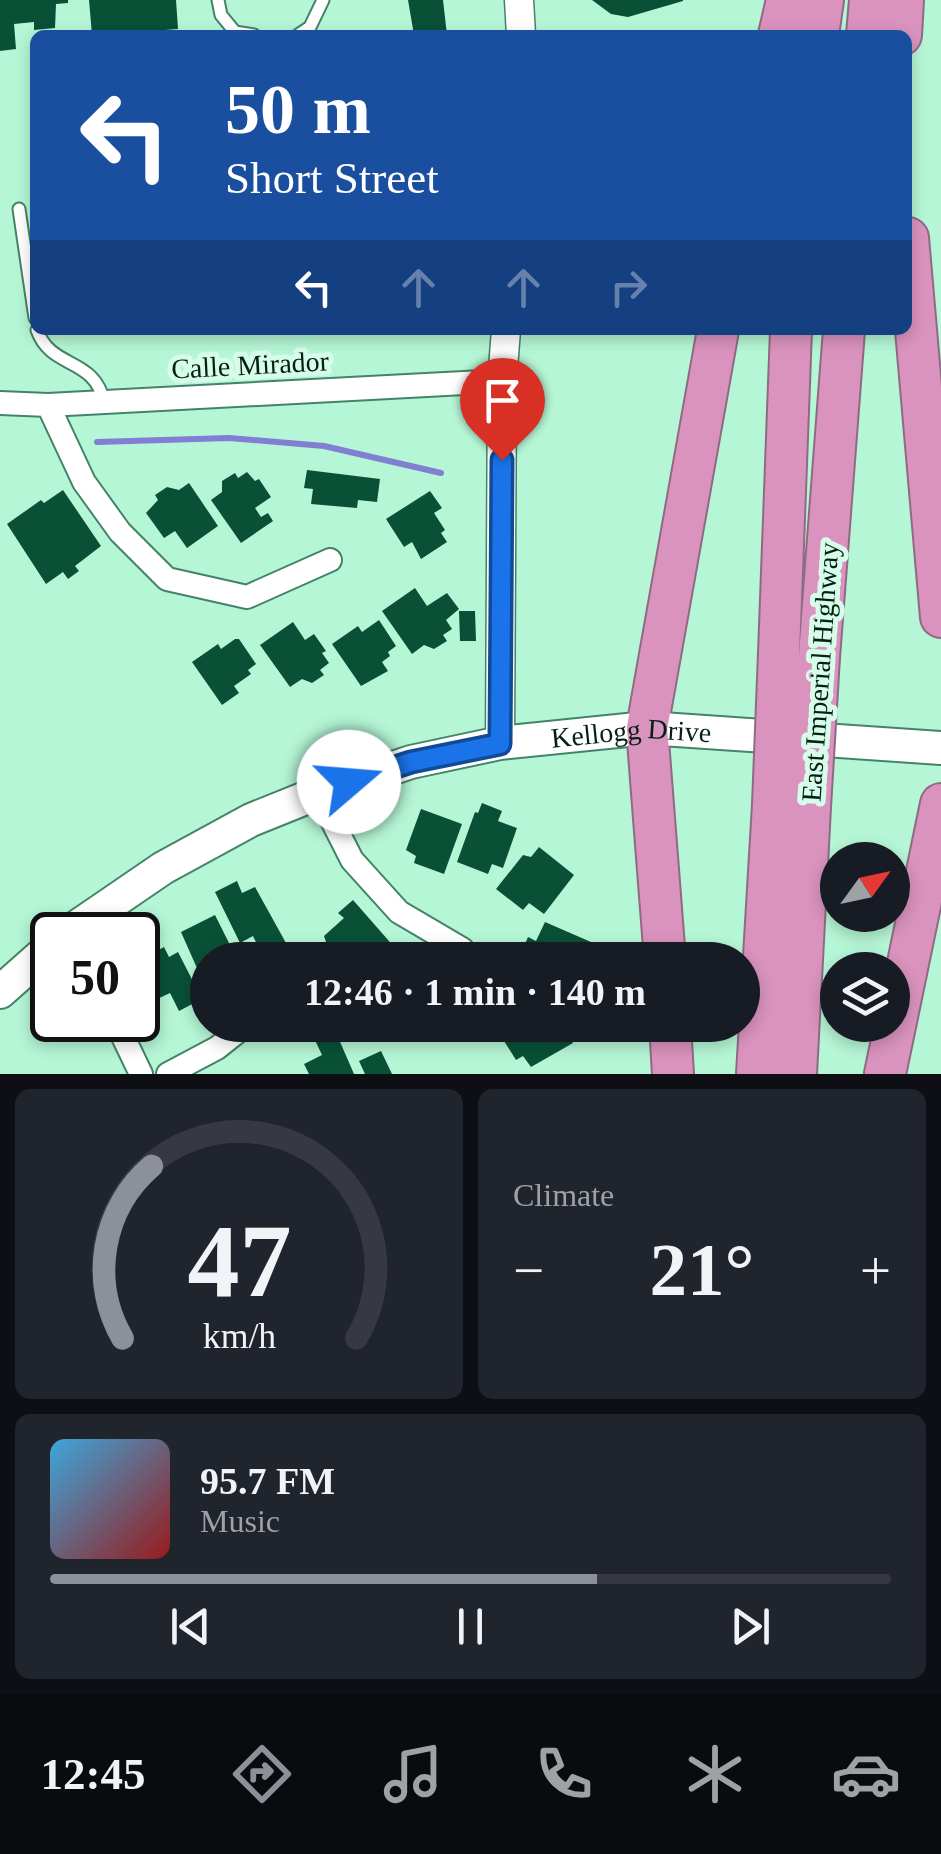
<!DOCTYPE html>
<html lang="en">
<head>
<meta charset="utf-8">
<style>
	:root { --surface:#171b24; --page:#20242c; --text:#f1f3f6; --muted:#9ea1a6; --line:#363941; --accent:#8c9099 }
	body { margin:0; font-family:"Times New Roman",serif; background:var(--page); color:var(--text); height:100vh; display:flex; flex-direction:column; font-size:38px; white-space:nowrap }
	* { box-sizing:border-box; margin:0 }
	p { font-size:32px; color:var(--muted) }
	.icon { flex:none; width:55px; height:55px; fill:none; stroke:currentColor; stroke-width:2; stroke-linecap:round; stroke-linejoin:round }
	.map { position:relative; height:1074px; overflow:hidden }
	.details { display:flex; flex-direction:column; gap:15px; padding:15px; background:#0d0f14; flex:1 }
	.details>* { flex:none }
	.guide { position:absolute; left:30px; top:30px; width:882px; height:305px; border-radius:15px; box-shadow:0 5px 15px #0003; background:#1a4fa0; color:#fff; overflow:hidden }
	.needle { width:65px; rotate:57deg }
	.controls { position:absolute; left:820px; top:842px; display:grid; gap:20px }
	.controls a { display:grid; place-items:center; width:90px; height:90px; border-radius:50%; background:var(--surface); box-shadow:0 5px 15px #0003; font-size:50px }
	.speed { position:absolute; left:30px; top:912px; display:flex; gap:20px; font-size:50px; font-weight:700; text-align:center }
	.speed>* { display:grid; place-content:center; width:130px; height:130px; border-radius:50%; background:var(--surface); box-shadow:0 5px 15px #0003; line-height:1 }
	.speed .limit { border:5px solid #111; border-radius:15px; background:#fff; color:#111 }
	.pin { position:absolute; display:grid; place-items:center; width:85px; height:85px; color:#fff; margin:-102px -42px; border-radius:50% 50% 50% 0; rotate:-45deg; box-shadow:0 0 10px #0007 }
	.pin .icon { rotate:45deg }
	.me { position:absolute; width:110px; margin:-55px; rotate:72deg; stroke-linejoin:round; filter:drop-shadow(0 0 8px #0008) }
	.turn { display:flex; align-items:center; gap:35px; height:210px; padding:0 30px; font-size:45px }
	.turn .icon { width:130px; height:130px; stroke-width:2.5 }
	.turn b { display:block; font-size:70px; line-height:85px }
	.lanes { display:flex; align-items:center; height:95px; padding:0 30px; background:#0003; justify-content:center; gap:50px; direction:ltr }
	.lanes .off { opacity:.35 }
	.big { font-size:75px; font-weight:700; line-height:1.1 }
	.details .card { flex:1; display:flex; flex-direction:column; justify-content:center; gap:15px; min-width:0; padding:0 35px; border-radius:15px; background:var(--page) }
	.details .dial { align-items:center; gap:0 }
	.dial svg { height:260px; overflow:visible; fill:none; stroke:var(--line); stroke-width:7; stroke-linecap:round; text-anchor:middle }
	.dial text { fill:var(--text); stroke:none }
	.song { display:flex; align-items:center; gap:30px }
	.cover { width:120px; height:120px; border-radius:15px; background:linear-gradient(135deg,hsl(200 70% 55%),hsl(0 70% 35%)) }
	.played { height:10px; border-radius:5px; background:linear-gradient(90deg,var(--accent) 65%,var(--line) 65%) }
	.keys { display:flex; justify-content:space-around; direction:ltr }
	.heat { display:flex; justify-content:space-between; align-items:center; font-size:55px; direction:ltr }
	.details .tiles { flex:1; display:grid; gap:15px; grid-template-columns:1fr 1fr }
	.card:last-child { grid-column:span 2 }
	.trip { position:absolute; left:190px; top:942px; width:570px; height:100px; border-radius:50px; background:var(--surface); box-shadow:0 5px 15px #0003; font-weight:700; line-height:100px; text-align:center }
	.dock { display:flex; height:160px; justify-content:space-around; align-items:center; background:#090b0e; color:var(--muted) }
	.dock .icon { width:70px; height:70px }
	.dock .on { color:var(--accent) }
	.dock b { font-size:45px; color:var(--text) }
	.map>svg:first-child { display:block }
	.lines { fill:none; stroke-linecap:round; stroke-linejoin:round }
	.stream { stroke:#807fd1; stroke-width:6 }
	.building { fill:#095037 }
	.service-casing { stroke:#448367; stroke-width:15 }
	.minor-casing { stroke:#448367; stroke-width:26 }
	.tertiary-casing { stroke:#448367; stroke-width:31 }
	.secondary-casing { stroke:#448367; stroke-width:36 }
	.motorway-casing { stroke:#8f6b83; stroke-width:44 }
	.service { stroke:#fff; stroke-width:11 }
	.minor { stroke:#fff; stroke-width:22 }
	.tertiary { stroke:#fff; stroke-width:28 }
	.secondary { stroke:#fff; stroke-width:32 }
	.motorway { stroke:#da93be; stroke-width:40 }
	.motorway-bridge-casing { stroke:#8f6b83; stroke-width:44; stroke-linecap:butt }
	.motorway-bridge { stroke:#da93be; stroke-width:40 }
	.route-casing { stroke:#114b97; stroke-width:25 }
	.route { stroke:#1a73e8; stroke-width:18 }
	.labels { text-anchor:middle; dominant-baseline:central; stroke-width:10; stroke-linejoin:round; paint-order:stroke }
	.street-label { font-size:28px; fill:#052015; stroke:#d7fdea }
</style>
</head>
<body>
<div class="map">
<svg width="941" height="1074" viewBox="0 0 941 1074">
	<rect width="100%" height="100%" fill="#b5f6d6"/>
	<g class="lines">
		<path class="stream" d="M97,442L229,438L324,446L441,473"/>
	</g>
	<path class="building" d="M0,0H68V3L56,4L55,28L34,30V22L14,24L16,49L0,51Z
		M89,0H176L178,29L152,31V35H92Z
		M408,0H443L447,35H414Z
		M592,0H683V1L628,17L611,14Z
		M307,470L380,479L377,502L358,500L357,508L311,504L313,489L304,488Z
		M247,472L255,481L259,479L271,497L255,508L261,517L268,513L273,521L241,543L211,500L222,492V481L235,473L238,478Z
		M189,483L218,526L187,548L175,531L164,538L146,513L158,500L155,495L167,487L179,490Z
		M63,490L101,546L75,566L79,571L68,579L63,572L46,584L7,524L41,500L44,503Z
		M430,491L442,508L434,513L445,530L441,533L447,542L421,559L412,542L404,547L386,519Z
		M415,588L427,606L447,593L459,609L446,620L452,629L443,635L447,641L434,649L424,645L412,654L382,611Z
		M459,611H475L476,641H460Z
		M379,620L396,646L388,652L390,656L382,662L388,671L361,686L332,644L358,626L362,632Z
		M293,622L305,640L314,634L326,651L322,653L329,663L320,670L324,675L312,683L302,679L290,687L260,645Z
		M235,639H239L256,664L248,670L251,674L234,686L239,693L222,705L192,662L218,644L221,649Z
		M482,803L502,811L498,821L517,828L503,868L492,864L488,874L457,862L475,812L478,813Z
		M421,809L462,824L444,874L414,863L416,856L406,850Z
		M539,847L574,875L544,914L529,903L523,910L496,889L523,855L531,857Z
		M237,881L242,893L255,887L286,943L262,955L253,936L240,943L215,892Z
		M353,900L403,957L400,960H342L326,942L324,936L344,918L338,913Z
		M215,915L235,955L221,960L217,952L213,954L216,960H208V993L181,932Z
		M545,922L591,942L584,960H518L528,937L536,941Z
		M164,947L169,957L178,952L202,999L179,1011L170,993L155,1000L138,965V961Z
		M494,1025H581L567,1033L573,1043L531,1067L523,1056L516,1060Z
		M334,1028L354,1074H309L304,1064L322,1055L314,1038Z
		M381,1051L392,1074H365L359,1061Z"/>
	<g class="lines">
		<g class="service-casing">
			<path id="service" d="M218,0L221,15L235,32L254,35
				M298,35L310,27L323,0
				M19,209L35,318
				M37,330C51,370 94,356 104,402"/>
		</g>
		<g class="minor-casing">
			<path id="minor" d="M0,403L48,405L502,381
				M48,405L84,482L120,532L167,579L247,597L330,560
				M318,793L352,860L399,912L462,949
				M115,1020L141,1074
				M168,1074L217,1048L246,1025"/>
		</g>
		<g class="tertiary-casing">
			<path id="tertiary" d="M519,0L521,35
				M500,743L502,381L506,330"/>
		</g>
		<g class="secondary-casing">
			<g id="secondary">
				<path id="s1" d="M65,935L163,868L251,820L318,793L411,762L500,743L647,728L941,748"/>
				<path d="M0,992L52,946"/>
			</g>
		</g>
		<g class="motorway-casing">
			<path id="motorway" d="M779,35L787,0
				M818,35L823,0
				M867,35L870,0
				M901,35L903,0
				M908,238L941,617
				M779,653L791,330
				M819,657L844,330
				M665,960L647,728L718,330
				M670,1025L673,1074
				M757,1074L773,805
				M796,1074L810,807
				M885,1074L941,804"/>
		</g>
		<use href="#service" class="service"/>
		<use href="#minor" class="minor"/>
		<use href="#tertiary" class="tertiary"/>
		<use href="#secondary" class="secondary"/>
		<use href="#motorway" class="motorway"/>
		<g class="motorway-bridge-casing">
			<path id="motorway-bridge" d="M773,805L779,653
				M810,807L819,657"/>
		</g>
		<use href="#motorway-bridge" class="motorway-bridge"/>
	</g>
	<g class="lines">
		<g class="route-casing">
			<path id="route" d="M349,782L411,762L500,744L502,460"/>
		</g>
		<use href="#route" class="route"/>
	</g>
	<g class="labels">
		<g class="street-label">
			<text transform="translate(250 365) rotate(-3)">Calle Mirador</text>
			<text transform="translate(820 672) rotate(-86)">East Imperial Highway</text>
			<text stroke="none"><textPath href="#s1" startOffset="612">Kellogg Drive</textPath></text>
		</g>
	</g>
</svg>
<div class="controls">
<a><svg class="needle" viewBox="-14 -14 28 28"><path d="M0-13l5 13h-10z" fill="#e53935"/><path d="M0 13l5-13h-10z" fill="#9ea1a6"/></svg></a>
<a><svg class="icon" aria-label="layers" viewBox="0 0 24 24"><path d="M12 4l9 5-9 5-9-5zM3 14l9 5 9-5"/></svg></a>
</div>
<div class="speed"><div class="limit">50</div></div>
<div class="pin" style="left:502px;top:460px;background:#d93025"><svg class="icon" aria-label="arrive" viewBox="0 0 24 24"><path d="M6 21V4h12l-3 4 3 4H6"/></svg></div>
<svg class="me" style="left:349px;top:782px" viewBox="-20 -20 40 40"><circle r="19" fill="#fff"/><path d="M0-13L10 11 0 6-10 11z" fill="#1a73e8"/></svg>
<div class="trip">12:46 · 1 min · 140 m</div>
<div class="guide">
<div class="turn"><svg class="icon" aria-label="left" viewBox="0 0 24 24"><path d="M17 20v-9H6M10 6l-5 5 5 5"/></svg><div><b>50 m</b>Short Street</div></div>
<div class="lanes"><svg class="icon" aria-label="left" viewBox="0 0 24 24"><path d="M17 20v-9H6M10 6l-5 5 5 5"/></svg><svg class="icon off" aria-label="ahead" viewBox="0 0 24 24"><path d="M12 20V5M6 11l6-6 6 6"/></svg><svg class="icon off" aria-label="ahead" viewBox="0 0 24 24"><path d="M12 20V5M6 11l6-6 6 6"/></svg><svg class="icon off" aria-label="right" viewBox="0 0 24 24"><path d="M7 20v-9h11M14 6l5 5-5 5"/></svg></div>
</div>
</div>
<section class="details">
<div class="tiles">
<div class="card dial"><svg viewBox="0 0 100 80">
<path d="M14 69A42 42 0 1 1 86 69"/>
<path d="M14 69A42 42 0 0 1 23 16" stroke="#8c9099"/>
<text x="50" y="56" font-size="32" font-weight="700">47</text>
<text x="50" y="72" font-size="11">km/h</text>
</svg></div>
<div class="card"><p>Climate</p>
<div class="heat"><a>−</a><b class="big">21°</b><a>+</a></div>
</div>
<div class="card">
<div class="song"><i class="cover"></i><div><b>95.7 FM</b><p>Music</p></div></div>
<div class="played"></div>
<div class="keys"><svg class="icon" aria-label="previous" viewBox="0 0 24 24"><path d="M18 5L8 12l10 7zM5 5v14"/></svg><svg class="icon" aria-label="pause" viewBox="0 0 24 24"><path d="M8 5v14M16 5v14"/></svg><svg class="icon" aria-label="next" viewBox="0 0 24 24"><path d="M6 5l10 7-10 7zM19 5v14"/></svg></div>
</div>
</div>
</section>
<nav class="dock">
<b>12:45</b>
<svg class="icon on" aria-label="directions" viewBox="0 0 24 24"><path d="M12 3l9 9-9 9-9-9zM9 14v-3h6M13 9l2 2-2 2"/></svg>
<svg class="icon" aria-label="music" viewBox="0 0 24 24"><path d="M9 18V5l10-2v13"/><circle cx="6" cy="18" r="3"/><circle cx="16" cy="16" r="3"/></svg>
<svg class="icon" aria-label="phone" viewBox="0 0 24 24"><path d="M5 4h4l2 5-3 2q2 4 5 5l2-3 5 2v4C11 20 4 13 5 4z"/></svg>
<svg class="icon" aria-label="climate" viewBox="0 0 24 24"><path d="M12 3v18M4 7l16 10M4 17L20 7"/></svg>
<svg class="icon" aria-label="car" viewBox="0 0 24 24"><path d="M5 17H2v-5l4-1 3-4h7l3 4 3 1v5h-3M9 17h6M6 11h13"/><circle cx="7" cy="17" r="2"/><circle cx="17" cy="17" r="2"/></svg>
</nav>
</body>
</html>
